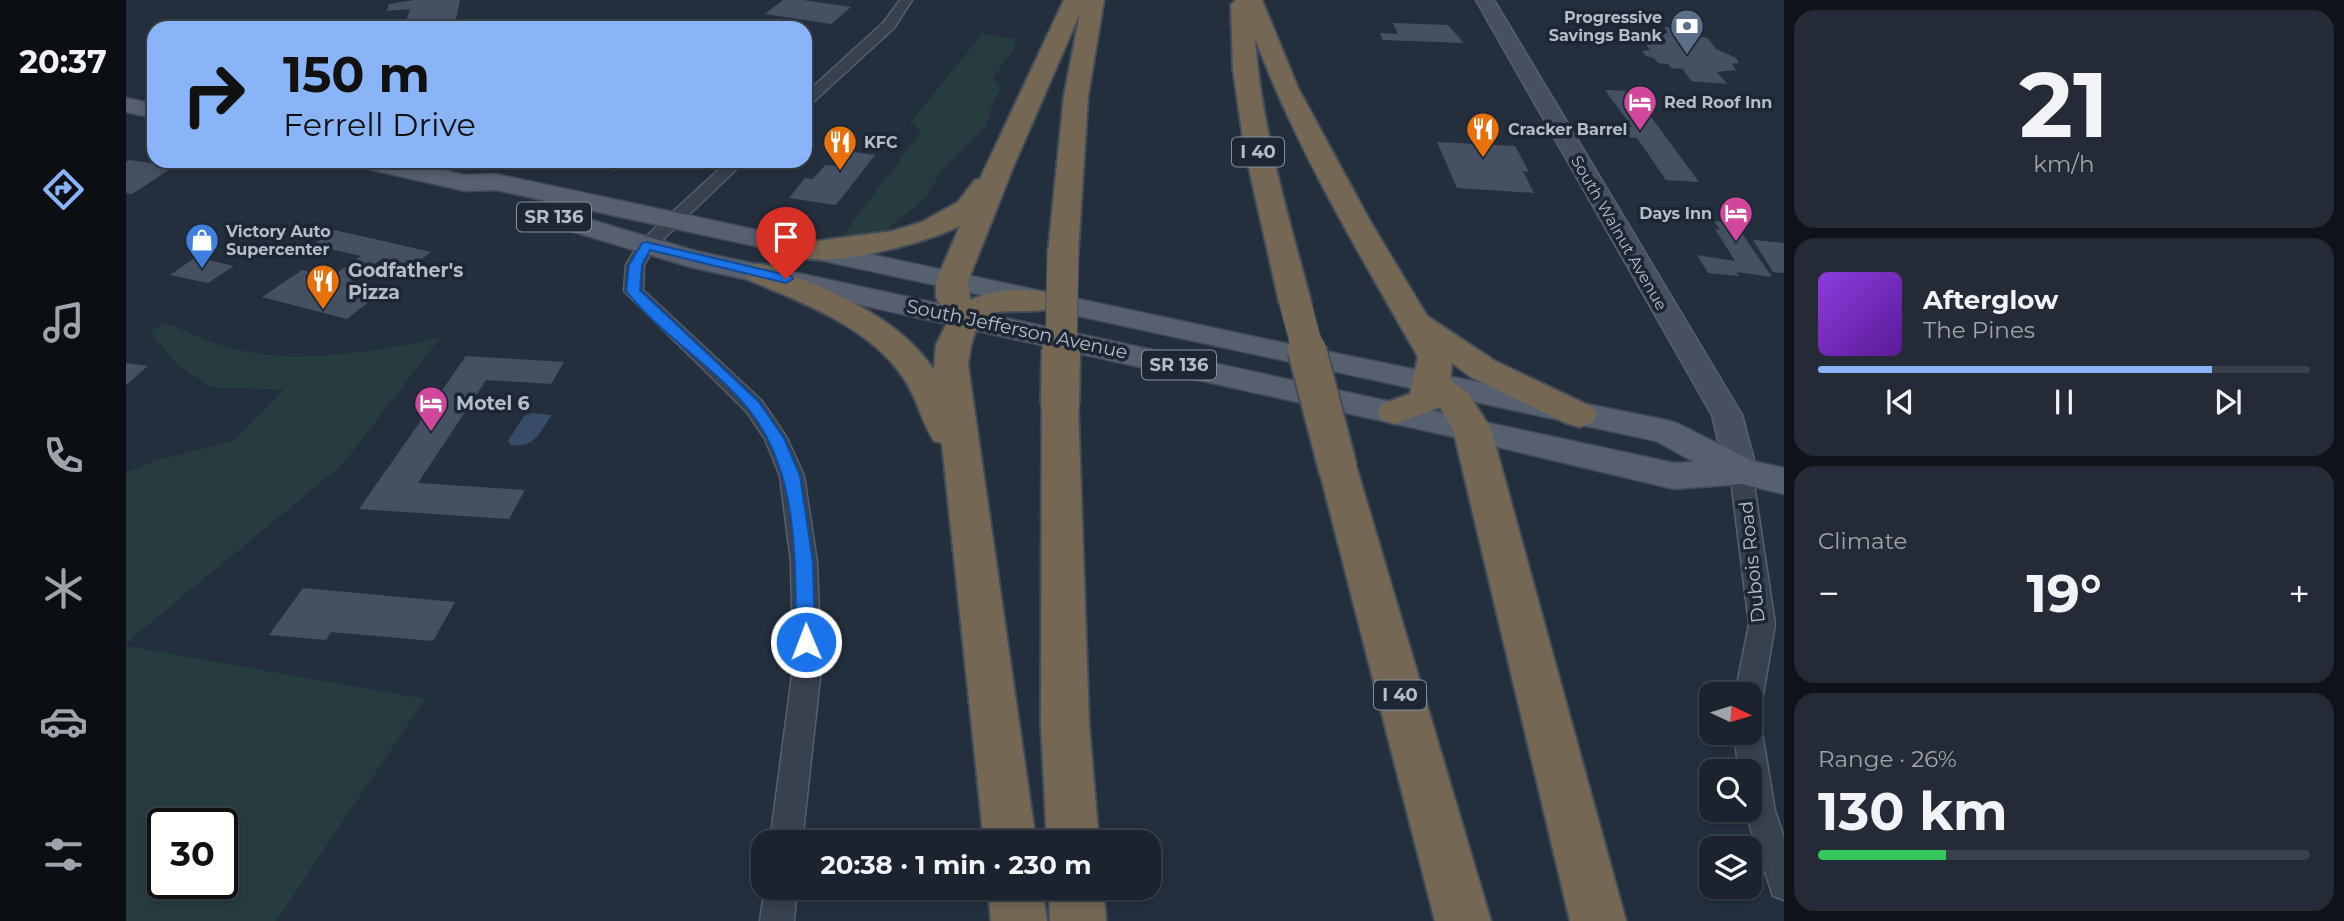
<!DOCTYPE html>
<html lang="en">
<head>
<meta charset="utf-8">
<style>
	:root { --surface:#1b232e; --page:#242b36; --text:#f1f3f6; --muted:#a0a4aa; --line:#39404a; --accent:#8ab4f8 }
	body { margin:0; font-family:Montserrat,sans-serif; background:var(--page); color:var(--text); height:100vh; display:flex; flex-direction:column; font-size:26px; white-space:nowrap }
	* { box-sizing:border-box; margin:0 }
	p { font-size:23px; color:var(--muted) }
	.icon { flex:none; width:38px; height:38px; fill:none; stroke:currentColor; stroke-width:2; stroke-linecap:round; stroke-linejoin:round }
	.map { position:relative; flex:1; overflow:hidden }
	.details { display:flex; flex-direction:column; gap:10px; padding:10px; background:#0f1319; width:560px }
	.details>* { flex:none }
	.top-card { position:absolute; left:21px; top:21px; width:665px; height:147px; border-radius:21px; box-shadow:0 4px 10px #0003,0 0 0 2px var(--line); background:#8ab4f8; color:#111; overflow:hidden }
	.needle { width:46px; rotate:94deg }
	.buttons { position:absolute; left:1573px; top:682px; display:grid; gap:14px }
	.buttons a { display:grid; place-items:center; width:63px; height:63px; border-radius:14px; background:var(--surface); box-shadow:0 4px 10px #0003,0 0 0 2px var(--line); font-size:35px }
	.speed { position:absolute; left:21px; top:808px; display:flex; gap:14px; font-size:35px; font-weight:700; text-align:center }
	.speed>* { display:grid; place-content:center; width:91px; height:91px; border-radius:50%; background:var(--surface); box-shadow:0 4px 10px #0003,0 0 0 2px var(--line); line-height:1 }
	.speed .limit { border:4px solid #111; border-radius:10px; background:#fff; color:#111 }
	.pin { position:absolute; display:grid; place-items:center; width:60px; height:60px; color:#fff; margin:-72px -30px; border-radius:50% 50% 50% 0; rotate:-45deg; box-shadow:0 0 7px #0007 }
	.pin .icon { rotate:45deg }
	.me { position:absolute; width:77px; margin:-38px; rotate:359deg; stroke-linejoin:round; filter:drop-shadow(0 0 5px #0008) }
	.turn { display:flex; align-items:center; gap:24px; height:147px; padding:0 21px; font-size:32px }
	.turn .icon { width:91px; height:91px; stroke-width:2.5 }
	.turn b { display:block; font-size:49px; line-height:60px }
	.big { font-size:52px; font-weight:700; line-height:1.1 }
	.details .widget { flex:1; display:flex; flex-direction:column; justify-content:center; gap:10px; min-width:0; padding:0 24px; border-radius:21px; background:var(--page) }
	.details .dial { align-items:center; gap:0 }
	.dial b { font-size:91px; line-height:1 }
	.song { display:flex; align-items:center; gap:21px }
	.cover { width:84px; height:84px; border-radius:10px; background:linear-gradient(135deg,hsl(270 70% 55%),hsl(270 70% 35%)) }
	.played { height:7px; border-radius:4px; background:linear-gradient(90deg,var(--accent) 80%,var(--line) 80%) }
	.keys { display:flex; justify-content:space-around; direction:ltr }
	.heat { display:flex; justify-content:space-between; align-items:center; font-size:38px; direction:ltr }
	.charge { height:10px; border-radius:5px; background:linear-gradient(90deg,#34c759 26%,var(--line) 0) }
	.trip { position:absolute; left:625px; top:830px; width:410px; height:70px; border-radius:21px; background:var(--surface); box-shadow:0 4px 10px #0003,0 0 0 2px var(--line); font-weight:700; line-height:70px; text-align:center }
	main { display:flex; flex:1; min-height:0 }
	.tabs { display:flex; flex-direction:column; width:126px; justify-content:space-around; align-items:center; background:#0b0e12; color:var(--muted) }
	.tabs .icon { width:49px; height:49px }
	.tabs .active { color:var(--accent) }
	.tabs b { font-size:32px; color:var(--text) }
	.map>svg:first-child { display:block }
	.green { fill:#263c3f; fill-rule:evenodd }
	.water { fill:#394c67 }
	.building { fill:#455162 }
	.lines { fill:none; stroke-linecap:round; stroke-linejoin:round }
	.street-casing { stroke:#565f6c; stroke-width:3 }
	.secondary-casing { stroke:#565f6c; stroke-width:3 }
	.primary-casing { stroke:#414a57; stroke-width:3 }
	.highway-casing { stroke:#434c59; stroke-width:4 }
	.street { fill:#38414e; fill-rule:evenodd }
	.secondary { fill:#465061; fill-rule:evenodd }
	.primary { fill:#56606e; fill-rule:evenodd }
	.highway { fill:#746855; fill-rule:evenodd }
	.highway-bridge-far1-casing { stroke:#434c59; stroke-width:33; stroke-linecap:butt }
	.highway-bridge-casing { stroke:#434c59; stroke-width:42; stroke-linecap:butt }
	.highway-bridge-far1 { stroke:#746855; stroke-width:31 }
	.highway-bridge { stroke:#746855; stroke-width:38 }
	.route { fill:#1a73e8; stroke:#114b97; stroke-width:2 }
	.labels { text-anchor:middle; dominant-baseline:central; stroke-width:7; stroke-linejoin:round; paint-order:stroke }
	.far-poi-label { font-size:16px; font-weight:bold; fill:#b4bcc9; stroke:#1d2633; text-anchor:start }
	.far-street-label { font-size:16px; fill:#b4bcc9; stroke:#1d2633 }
	.shield { fill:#1d2633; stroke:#878f9c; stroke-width:2 }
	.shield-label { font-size:18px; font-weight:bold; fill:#b4bcc9 }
	.poi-label { font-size:19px; font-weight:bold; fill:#b4bcc9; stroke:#1d2633; text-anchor:start }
	.street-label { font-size:19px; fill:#b4bcc9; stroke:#1d2633 }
</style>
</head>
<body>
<main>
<nav class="tabs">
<b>20:37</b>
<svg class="icon active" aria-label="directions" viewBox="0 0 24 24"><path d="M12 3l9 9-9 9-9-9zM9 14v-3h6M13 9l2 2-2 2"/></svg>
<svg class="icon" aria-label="music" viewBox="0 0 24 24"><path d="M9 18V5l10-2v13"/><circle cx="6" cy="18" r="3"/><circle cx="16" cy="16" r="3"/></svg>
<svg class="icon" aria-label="phone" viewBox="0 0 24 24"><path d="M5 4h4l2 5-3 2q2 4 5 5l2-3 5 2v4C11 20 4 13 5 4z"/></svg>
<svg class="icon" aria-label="climate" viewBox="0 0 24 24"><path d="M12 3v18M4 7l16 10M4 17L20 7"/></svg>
<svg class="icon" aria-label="car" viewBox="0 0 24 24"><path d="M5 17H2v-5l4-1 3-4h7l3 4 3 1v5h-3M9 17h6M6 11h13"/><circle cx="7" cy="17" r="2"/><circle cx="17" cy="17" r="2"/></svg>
<svg class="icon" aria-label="filters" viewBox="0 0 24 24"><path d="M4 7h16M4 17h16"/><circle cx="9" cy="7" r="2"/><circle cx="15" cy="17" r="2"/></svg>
</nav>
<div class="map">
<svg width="1658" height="921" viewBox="0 0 1658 921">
	<rect width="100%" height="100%" fill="#242f3e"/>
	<path class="green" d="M856,34L891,39L887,50L867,78L875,89L867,103L860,126L819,166L798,199L757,233L712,242L795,132L785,122Z
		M40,323C60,331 80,341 100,347C170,366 245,352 314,338L217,464L0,643V473L29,461L108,441L158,390L85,387L52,365L24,332Z
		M0,646L299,699L150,921H0ZM37,824H96V884H37Z"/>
	<path class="water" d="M406,413L426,415C413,433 409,448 385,445L382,441L398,416Z"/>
	<path class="building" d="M288,0H334L329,24L278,28L284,9L261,11L263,4Z
		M657,0H677L725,7L705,24L639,14Z
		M1267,23L1322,25L1338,43L1257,40L1254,33L1272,34Z
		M1538,27L1556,29L1560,34L1582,38L1590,49L1610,58L1613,63L1606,64L1610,70L1591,72L1601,84L1565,81L1557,69L1545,68L1542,64L1532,63L1528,58L1520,56L1516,51L1524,50L1520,44L1526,45L1519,33H1542Z
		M1479,90L1506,91L1573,182L1540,180L1511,138L1495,137L1489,126L1506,127Z
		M1311,142L1389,146L1403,172L1397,171L1408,193L1331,188Z
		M722,151L749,155L710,205L663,198L679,178L687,179L699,165L708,166Z
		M3,160L49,166L6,194L0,193V162Z
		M445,161H502L489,171Z
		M1588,221L1604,223L1610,232H1615L1646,277L1611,272L1613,276L1582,273L1571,255L1609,261L1589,229L1594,230Z
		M208,230L244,238L305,252L285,267L254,260L225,281L270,290L257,299L249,297L221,319L136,297L176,270L205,277L235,256L186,245Z
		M1627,240L1658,243V273L1647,272Z
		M70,257L108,266L82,283L44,275Z
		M340,356L438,362L425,384L360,380L292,483L399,490L383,519L233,509Z
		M0,363L22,366L0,385Z
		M177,588L329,602L307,641L205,632L200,640L143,635Z"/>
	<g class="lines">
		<g class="street-casing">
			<path id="street" d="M774,0H786L768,28L684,105L679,106V94L758,22Z
				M602,161H619L527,249L518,265L517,290L636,401L661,438L678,476L691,562L695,668L676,842H644L667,668L665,562L654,476L639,439L620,411L498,291L500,265L514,242Z
				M1615,463L1623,466L1626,471L1649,624L1637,695L1633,703L1624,706V695H1609L1623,624L1604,471L1607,466Z
				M1624,721L1632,724L1636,733L1649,811L1658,837V900L1647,896L1619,811L1624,810V772H1613L1608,733H1624Z
				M639,887H671L668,921H634Z"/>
		</g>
		<g class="secondary-casing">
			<path id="secondary" d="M1350,0H1368L1616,415L1631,471L1626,479L1615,482L1604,479L1599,471L1586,415Z"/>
		</g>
		<g class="primary-casing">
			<path id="primary" d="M0,98L28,104V118L0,112Z
				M229,161H277L339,175L370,174L1139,339L1540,420L1553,424L1626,461L1658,468V494L1615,484L1548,489L1346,441L564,267L418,223L414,217L418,211L428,209L570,251L1548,463L1568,462L1530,441L370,190L339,191L233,167Z"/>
		</g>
		<g class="highway-casing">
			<path id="highway" d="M938,0H978L962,96L952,253L948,260L937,262L926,260L922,253L938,96L954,13L888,165L842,281L844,300C870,289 900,287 927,294L932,301L927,308C877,320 851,289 842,365L910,842H858L816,443L808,441C795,421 791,397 777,377C742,326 677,303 623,280L618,273L623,266L634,264L645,266C704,291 771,315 808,370L810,345L823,319L810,297V281L834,226C799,243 710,267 673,257L669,251L673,245L684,242L767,231L796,222L832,202L849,180L854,179Z
				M1110,0H1136L1172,88L1244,221L1301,316L1369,361L1466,407L1471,415L1466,423L1453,427L1440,423L1345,377L1326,363L1324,380L1342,393L1365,429L1500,921H1444L1327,429L1314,407L1269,424L1256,420L1251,412L1256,404L1284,394L1292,357C1233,253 1171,150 1129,38C1135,128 1162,215 1185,302L1180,309L1169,312L1158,309L1153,302L1118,146L1107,69L1105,5Z
				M934,393L947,396L952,404L963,725L973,842H921L915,725L916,404L921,396Z
				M1212,456L1226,460L1231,469L1365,921H1309L1193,469L1198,460Z
				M862,887H916L921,921H865Z
				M923,887H977L980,921H924Z"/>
		</g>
		<use href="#street" class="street"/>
		<use href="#secondary" class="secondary"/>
		<use href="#primary" class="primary"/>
		<use href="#highway" class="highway"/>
		<g class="highway-bridge-far1-casing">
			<path id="highway-bridge-far1" d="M1169,302L1182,351
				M935,351L937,253"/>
		</g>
		<g class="highway-bridge-casing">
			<path id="highway-bridge" d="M1181,350L1212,469
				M934,404L935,350"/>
		</g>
		<use href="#highway-bridge-far1" class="highway-bridge-far1"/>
		<use href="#highway-bridge" class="highway-bridge"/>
	</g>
	<path class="route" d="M520,242L665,276L667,279L660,283L524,250L516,265L514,290L633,402L658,438L674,476L687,562L689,642L687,647L680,649L673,647L670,642C669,564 674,474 623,410C588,366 536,336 500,291L503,265L516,243Z"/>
	<defs>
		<g id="bank-pin" transform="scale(1.75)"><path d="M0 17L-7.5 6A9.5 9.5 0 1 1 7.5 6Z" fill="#5c6f8a" stroke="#1d2633"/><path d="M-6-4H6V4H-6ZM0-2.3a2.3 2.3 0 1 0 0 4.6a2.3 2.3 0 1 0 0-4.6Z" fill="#fff"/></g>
		<g id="hotel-pin" transform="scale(1.75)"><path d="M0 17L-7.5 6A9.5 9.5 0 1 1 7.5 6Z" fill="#d1479c" stroke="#1d2633"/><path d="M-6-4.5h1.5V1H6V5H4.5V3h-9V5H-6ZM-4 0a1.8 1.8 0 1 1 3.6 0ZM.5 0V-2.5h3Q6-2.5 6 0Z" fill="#fff"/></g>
		<g id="restaurant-pin" transform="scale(1.75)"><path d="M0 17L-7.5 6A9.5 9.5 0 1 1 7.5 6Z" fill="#e8710a" stroke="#1d2633"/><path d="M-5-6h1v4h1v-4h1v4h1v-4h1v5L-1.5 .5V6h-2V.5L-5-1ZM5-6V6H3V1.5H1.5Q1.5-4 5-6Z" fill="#fff"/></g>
		<g id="shop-pin" transform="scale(1.75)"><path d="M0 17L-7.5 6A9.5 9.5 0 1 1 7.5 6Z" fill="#3f7fe0" stroke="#1d2633"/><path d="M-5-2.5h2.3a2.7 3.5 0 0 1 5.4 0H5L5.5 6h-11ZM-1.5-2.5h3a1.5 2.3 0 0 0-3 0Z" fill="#fff"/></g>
	</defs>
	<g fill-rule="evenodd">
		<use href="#bank-pin" x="1561" y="26"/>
		<use href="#hotel-pin" x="1514" y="102"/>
		<use href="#restaurant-pin" x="1357" y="129"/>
		<use href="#restaurant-pin" x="714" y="142"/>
		<use href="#hotel-pin" x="1610" y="213"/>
		<use href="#shop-pin" x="76" y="240"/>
		<use href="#restaurant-pin" x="197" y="281"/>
		<use href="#hotel-pin" x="305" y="403"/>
	</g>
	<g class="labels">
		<g class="far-poi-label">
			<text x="1536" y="17" text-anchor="end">Progressive<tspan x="1536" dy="18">Savings Bank</tspan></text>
			<text x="1538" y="102">Red Roof Inn</text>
			<text x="1382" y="129">Cracker Barrel</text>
			<text x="738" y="142">KFC</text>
			<text x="1586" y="213" text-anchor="end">Days Inn</text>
			<text x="100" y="231">Victory Auto<tspan x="100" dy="18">Supercenter</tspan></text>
		</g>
		<g class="far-street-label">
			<text transform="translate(1493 233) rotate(60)">South Walnut Avenue</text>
		</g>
		<g class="shield">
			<rect x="1106" y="137.5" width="52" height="29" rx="5"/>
			<rect x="391" y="202.5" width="74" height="29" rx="5"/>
			<rect x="1016" y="350.5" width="74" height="29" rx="5"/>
			<rect x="1248" y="680.5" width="52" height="29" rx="5"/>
		</g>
		<g class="shield-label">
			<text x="1132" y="152">I 40</text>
			<text x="428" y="217">SR 136</text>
			<text x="1053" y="365">SR 136</text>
			<text x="1274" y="695">I 40</text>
		</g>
		<g class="poi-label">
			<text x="222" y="270">Godfather's<tspan x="222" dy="22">Pizza</tspan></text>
			<text x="330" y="403">Motel 6</text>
		</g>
		<g class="street-label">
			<text transform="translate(891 329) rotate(12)">South Jefferson Avenue</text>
			<text transform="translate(1626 562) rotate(-96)">Dubois Road</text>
		</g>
	</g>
</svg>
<div class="buttons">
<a><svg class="needle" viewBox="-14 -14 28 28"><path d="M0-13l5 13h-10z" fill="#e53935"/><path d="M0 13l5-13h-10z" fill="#a0a4aa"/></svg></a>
<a><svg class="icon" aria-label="search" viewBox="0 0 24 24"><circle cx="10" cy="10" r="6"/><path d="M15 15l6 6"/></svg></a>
<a><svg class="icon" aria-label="layers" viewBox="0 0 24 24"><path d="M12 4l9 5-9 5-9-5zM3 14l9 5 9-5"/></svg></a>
</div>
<div class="speed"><div class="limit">30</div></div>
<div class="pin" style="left:660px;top:279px;background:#d93025"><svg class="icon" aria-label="arrive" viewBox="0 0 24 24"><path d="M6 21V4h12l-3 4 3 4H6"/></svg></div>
<svg class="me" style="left:680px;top:642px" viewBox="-20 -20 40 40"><circle r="17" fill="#1a73e8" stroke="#fff" stroke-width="3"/><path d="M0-11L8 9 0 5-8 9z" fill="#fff"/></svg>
<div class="trip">20:38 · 1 min · 230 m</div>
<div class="top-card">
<div class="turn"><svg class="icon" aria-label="right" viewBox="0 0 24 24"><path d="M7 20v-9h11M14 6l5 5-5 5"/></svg><div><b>150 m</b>Ferrell Drive</div></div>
</div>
</div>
<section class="details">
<div class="widget dial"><b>21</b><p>km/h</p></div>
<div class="widget">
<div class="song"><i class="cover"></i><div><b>Afterglow</b><p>The Pines</p></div></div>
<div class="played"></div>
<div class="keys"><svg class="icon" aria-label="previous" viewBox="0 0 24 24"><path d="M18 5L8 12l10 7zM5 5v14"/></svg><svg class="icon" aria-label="pause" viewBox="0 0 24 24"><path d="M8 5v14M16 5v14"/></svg><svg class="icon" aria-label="next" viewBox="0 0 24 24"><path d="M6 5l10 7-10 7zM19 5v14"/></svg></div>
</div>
<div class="widget"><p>Climate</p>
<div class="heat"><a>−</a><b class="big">19°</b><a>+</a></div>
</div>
<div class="widget"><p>Range · 26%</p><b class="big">130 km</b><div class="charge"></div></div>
</section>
</main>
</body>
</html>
